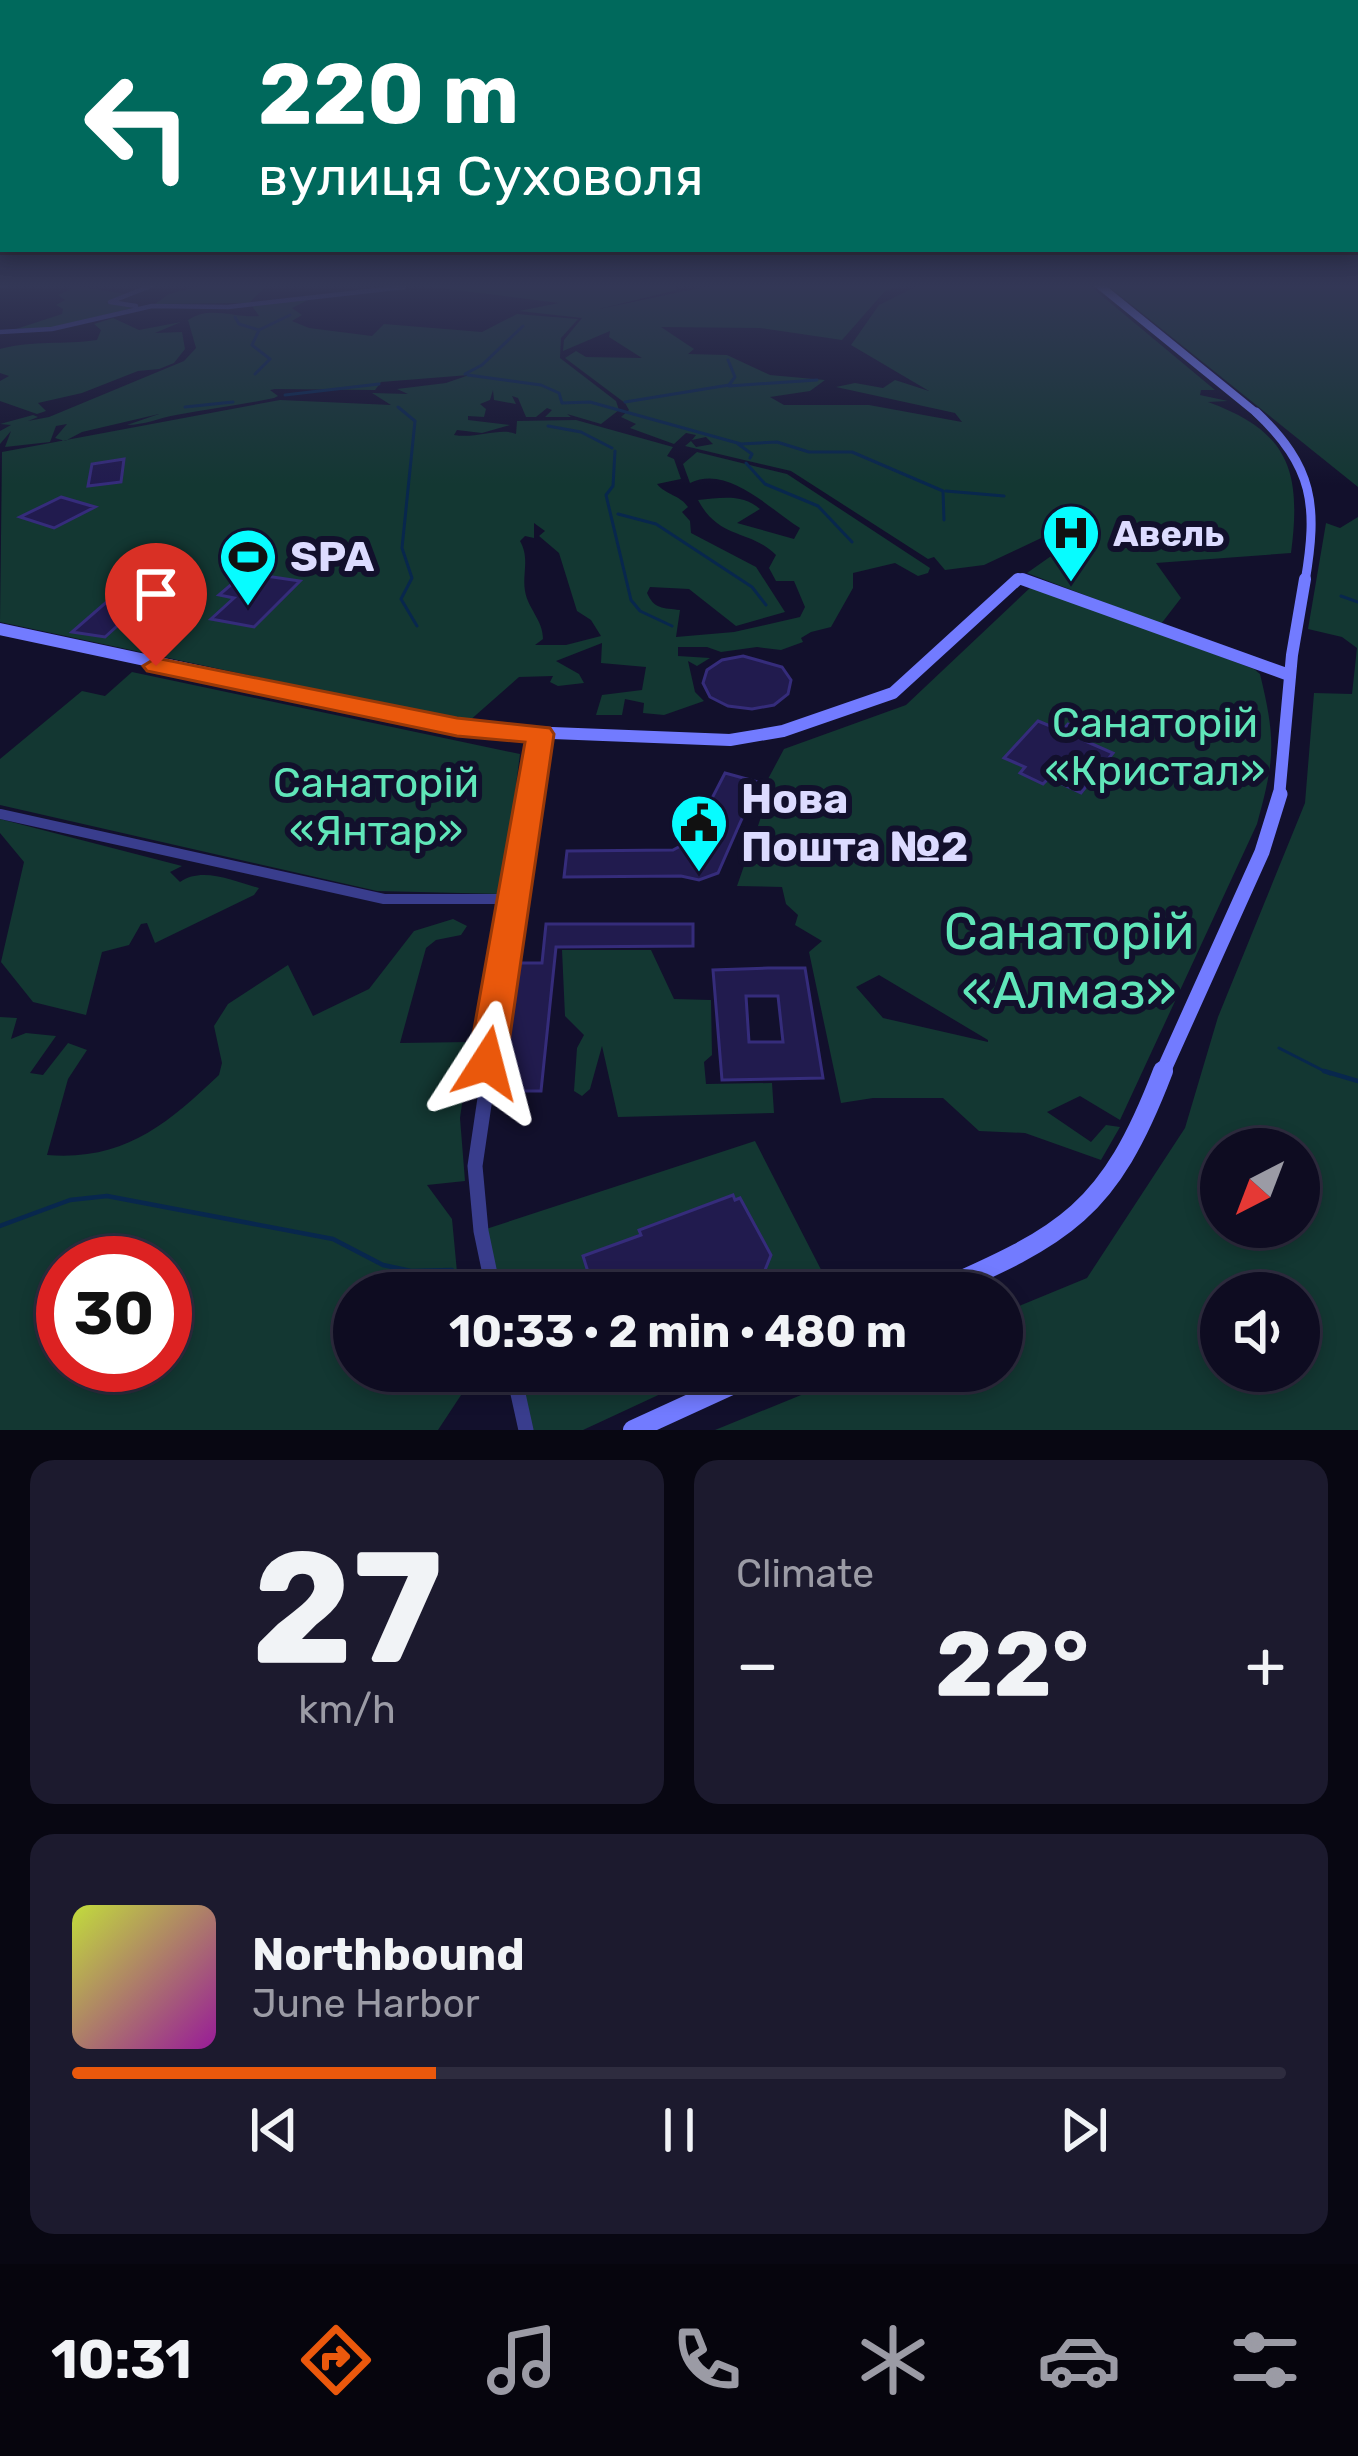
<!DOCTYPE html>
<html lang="en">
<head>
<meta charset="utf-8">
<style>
	:root { --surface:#0e0c21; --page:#1c1a2e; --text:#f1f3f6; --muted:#9b9ba5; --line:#2e2c3f; --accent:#ea580c }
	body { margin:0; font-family:Rubik,sans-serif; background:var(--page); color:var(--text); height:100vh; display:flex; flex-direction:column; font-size:45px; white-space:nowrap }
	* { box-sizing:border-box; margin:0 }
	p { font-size:39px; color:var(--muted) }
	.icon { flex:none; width:66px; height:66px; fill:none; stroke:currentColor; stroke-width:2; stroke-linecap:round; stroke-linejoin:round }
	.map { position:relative; height:1430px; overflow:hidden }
	.drawer { display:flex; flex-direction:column; gap:30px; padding:30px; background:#080712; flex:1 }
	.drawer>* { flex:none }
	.banner { position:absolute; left:0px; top:0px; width:1359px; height:252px; box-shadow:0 6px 18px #0003,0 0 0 3px var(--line); background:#00695c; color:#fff; overflow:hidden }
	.needle { width:78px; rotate:222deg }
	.fabs { position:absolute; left:1200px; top:1128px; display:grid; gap:24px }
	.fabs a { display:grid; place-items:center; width:120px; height:120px; border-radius:50%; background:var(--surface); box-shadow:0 6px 18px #0003,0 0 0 3px var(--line); font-size:60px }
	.speed { position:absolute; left:36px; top:1236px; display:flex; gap:24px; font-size:60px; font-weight:700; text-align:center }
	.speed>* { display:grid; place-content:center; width:156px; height:156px; border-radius:50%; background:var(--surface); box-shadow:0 6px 18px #0003,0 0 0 3px var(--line); line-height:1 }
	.speed .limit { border:18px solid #d22; background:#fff; color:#111 }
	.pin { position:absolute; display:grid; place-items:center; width:102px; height:102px; color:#fff; margin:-123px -51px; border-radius:50% 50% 50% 0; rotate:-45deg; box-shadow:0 0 12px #0007 }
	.pin .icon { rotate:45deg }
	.me { position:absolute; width:132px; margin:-66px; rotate:9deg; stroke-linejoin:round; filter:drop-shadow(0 0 9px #0008) }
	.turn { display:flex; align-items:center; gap:42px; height:252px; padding:0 60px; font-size:54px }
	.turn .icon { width:156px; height:156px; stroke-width:2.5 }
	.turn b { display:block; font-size:84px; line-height:102px }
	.big { font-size:90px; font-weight:700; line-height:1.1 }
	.drawer .tile { flex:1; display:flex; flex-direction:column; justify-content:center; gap:18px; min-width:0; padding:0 42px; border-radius:24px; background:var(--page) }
	.drawer .dial { align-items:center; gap:0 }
	.dial b { font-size:156px; line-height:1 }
	.song { display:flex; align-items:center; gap:36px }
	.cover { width:144px; height:144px; border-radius:18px; background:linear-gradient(135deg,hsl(70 70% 55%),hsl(300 70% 35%)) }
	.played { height:12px; border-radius:6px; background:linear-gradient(90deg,var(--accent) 30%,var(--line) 30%) }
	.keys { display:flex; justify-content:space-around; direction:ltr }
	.heat { display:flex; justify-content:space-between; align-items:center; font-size:66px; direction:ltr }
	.drawer .tiles { flex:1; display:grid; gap:30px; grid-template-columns:1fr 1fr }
	.tile:last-child { grid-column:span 2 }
	.trip { position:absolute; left:333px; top:1272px; width:690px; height:120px; border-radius:60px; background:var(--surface); box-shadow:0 6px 18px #0003,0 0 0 3px var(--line); font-weight:700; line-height:120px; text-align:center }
	.tabs { display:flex; height:192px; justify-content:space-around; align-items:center; background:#06050d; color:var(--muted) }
	.tabs .icon { width:84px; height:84px }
	.tabs .active { color:var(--accent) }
	.tabs b { font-size:54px; color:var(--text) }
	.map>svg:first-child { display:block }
	.green { fill:#133732; fill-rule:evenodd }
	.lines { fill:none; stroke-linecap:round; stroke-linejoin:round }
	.stream-far1 { stroke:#08274d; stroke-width:3 }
	.stream { stroke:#08274d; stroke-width:4.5 }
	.building { fill:#211b4e; stroke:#352c7b; stroke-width:3; fill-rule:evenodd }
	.street-far3 { stroke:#393d8d; stroke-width:4.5 }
	.street-far2 { stroke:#393d8d; stroke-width:9 }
	.street-far1 { stroke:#393d8d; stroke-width:10 }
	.street { stroke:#393d8d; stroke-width:15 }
	.secondary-far4 { stroke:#727bff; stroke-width:8 }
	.secondary-far3 { stroke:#727bff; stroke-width:9 }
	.secondary-far2 { stroke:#727bff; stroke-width:12 }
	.secondary-far1 { stroke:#727bff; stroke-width:15 }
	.secondary { stroke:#727bff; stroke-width:20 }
	.route { fill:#ea580c; stroke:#983908; stroke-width:3 }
	.labels { text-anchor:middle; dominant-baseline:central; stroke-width:12; stroke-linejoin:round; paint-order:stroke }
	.far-poi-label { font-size:36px; font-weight:bold; fill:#dcdbff; stroke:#12102c; text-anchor:start }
	.poi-label { font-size:42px; font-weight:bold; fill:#dcdbff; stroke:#12102c; text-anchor:start }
	.park-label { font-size:42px; fill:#60e6b9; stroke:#12102c }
	.near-park-label { font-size:51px; fill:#60e6b9; stroke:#12102c }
</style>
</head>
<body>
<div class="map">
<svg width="1358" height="1430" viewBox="0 0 1358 1430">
	<rect width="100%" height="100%" fill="#12102c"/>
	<path class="green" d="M69,285L126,294L106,303L133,308L52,328L16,329L62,314L63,309L56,305L65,300L58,295L73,288Z
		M204,285H267L249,303L155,304L169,294Z
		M416,285H672L677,290L599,309L714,285H906L885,291L842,340L760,328L661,327L694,349L688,354L727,355L770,375L825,380L810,391L770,397L784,405H869L962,422L955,413L836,387L855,383L883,388L895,380L929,391L851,345L879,305L919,285H1089L1215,390H1201L1200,395L1228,401L1208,402C1288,431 1302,470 1291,553L1156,563L1181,598L1161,624L1027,573L1054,554L1086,546L1056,531L984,565L945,570L934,557L928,559L791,471L685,446L691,441L696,447L713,444L706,437L692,440L696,435L686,433L674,444L630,428L636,424L621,417L629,410L625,403L565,358L576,351L586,357L642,358L609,337L610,331L563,351L564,340L582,318L519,311L559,303Z
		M1107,285H1358V487Z
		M314,297L292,308L302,315L292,321L309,328L372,336L384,324L482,332L517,314L578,319L561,338L560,358L616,401L619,410L601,424L567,414L571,417H545L552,410L547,408L536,417H526L518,398L512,396L516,404L494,400L493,390L490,400L480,404L486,409L484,417L468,416V420L510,425L482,433L457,430L454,435C477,439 500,427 516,434L517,421L576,420L673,447L667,456L674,459L681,479L657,484C666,495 680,495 688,507L682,512L690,521L691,533L756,567L785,612L736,626L689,589L650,587L647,593C654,609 663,608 680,610L676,637L734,632L800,617L805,607L794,581H776L769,568L776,555C750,529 719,540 698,500C720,498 742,493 760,509L737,523L794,539L800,528C769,509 728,464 690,483L683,464L697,452L787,474L930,568L928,573L918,576L895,563L853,573V588L831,627L811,632L801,638L803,642L781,650L757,647L721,652L707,647H678V656L710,658L697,666L688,661L695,692L704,701L664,715L643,713L644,703L625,699L622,715H596L602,695L642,690L646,667L601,663L602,643L556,661L579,674L584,683L558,686L550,682L553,676L519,677L468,722L0,622L2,452L280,400L391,405L372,393L408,394L397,389L446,383L469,375L381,382L375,390L275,389L270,390L278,396L274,398C241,405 208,409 176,415C159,418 144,425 127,425L159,414L82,432L65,441L55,438L67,424L56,426L50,442L5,447L11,431L0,444V431L11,425L0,424L33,415L38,417L28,421L49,417L184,361L196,348L188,320C210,305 233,318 259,316L252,306ZM534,523L545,531L539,536L559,553L577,611L591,620L601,636L566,645H535L543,639C543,620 528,609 525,591C522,573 530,559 520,541L525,536L534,538Z
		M113,318L139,330L181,322L155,333L182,332L185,349L174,363L159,369L138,371L82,393L38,403L46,411L37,414L0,401V381L9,376L0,373V349C33,340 63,345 97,340L101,330L94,324Z
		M1358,517V1430H715L860,1371H1002V1313L1087,1278L1185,1128L1218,1017L1305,803L1314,693L1352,694L1357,648L1342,637L1308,629L1326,523L1340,528ZM1221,1149H1299V1227H1221ZM1221,1293H1299V1371H1221Z
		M1032,586L1254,669L1260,674C1276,740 1275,759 1257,824L1120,1120L1080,1096L1047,1112L1091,1142L1106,1125L1120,1127L1101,1160L1025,1133L979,1131L943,1098H873L841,1103L809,952L822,941L795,925L798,915L786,904L782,887L737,886L769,794L768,779L784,749L906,705ZM879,975L988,1040V1042L883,1018L856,987Z
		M132,672L520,754L502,894L377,891L0,805V759L82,691L105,696Z
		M0,819L182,866L170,872L180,882C202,866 233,881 259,888L254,895L155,943L147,923L141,924L129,945L102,952L86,1015L33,1002L1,962L24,862L0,833Z
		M453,919L467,926L461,935L436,940L426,948L400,1043L471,1042L460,1118L465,1181L427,1185L452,1219L459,1293H354V1371H466L467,1386L438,1430H0V1017L17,1018L11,1039L26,1033L56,1036L30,1073L43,1075L68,1043L87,1050L68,1079L47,1155C124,1161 166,1125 219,1075L222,1063L214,1026L228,1004L288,965L313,1016L369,989L414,931ZM63,1263H165V1365H63Z
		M562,950H651L674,999L711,1000L712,1055L704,1062L706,1084L772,1083L774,1113L618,1117L602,1046L590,1089L582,1096L574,1091L577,1048L584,1035L565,1016Z
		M755,1141L833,1293H496L483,1230Z
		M515,1371H710L583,1430H529Z"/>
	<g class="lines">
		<path class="stream-far1" d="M235,317L239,324L259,330L252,345L270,359L255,374
			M259,330L290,315
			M465,374L482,365L523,326
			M468,375L541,385L559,393L562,403L590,402L741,444L777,442L809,452H852L943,491L944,520
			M729,386L817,380
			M285,395L379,384
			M625,402L729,385L735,377L728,360
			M185,407L233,402
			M398,407L415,421L402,548L412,578L401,599L417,626
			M548,426L581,432L612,448
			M738,444L752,454L750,458
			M615,451L613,486L606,495L631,600L640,611L672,626
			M746,463L765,484L818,506L852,542
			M946,491L1004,496
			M618,514L656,524L752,587L766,605
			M1341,596L1358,602
			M1279,1048L1330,1074"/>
		<path class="stream" d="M1324,1071L1358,1081
			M0,1226L70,1200L107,1196L333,1239L383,1265L411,1271L452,1270"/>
	</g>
	<path class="building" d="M124,459L121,482L88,486L92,464Z
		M61,497L95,507L54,528L20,517Z
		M259,575L300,581L254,627L211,619L234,598L219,595L233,583L248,585Z
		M126,585L157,590L105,637L72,632Z
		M743,656L782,667L791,680L788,694L774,705L752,709L728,706L710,697L703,683L707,670L722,660Z
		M1038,721L1062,731L1068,724L1088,733L1083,740L1113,753L1081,793L1049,778L1043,784L1020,773L1025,767L1004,758Z
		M725,773L758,782L718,873L699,880L681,876L564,877L567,851L673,850L690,841Z
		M546,924H693V946L556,947L541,1091H502L500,1067L506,1063L519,963H542Z
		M768,968H805L823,1078L722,1080L713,970ZM746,996H778L783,1042H749Z
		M733,1195L735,1200L740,1198L771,1255L761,1280L752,1281L747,1293H590L587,1283L571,1290L568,1280L588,1272L583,1256L641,1235L639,1230Z"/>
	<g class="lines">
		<path class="street-far3" d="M0,286L6,285
			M136,306L110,302L153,285
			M0,332L52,329L152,306L228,307L404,287"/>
		<path class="street-far2" d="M531,797L540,734"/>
		<path class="street-far1" d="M0,814L384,899H512
			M489,1074L531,794"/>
		<path class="street" d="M489,1071L475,1166L481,1231L494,1293
			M513,1371L526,1430"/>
		<path class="secondary-far4" d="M1099,285L1259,415"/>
		<path class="secondary-far3" d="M1256,412C1314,467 1318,505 1305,582
			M1015,582L1019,578L1030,582"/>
		<path class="secondary-far2" d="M1022,579L1289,675
			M0,629L474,730L730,740L783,731L893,693L1018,579
			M1279,797L1292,655L1305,579"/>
		<path class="secondary-far1" d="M1162,1074L1262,852L1280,794"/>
		<path class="secondary" d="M933,1293C1066,1235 1109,1212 1163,1071
			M633,1430L762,1371"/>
	</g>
	<linearGradient id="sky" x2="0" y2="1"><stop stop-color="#0a0918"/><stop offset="0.59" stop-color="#333756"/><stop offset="1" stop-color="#333756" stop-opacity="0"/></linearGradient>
	<rect width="1358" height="485" fill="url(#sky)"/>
	<path class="route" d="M156,658L457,718L550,728L554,734L506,1063L501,1075L487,1080L474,1075L468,1063L525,742L457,736L147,671L143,666Z"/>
	<defs>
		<g id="hospital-pin" transform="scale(3)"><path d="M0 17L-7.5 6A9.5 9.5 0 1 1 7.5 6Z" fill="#07fcff" stroke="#12102c"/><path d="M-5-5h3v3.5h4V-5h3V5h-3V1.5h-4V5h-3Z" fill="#111"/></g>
		<g id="stadium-pin" transform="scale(3)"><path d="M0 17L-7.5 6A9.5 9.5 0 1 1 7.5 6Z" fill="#07fcff" stroke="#12102c"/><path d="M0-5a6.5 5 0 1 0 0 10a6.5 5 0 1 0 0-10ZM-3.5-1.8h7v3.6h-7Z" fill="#111"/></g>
		<g id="civic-pin" transform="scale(3)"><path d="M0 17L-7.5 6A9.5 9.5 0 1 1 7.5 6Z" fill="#07fcff" stroke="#12102c"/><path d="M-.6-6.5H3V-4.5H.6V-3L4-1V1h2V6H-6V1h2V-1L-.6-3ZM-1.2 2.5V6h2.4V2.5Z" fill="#111"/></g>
	</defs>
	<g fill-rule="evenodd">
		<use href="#hospital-pin" x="1071" y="533"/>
		<use href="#stadium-pin" x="248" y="557"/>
		<use href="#civic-pin" x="699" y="823"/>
	</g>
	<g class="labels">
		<g class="far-poi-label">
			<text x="1113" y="533">Авель</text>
		</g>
		<g class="poi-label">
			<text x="290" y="557">SPA</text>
			<text x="741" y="799">Нова<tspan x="741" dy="48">Пошта №2</tspan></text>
		</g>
		<g class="park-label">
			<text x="1155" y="723">Санаторій<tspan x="1155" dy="48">«Кристал»</tspan></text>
			<text x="376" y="783">Санаторій<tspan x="376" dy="48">«Янтар»</tspan></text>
		</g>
		<g class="near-park-label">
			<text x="1069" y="931">Санаторій<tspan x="1069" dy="59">«Алмаз»</tspan></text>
		</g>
	</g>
</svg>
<div class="fabs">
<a><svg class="needle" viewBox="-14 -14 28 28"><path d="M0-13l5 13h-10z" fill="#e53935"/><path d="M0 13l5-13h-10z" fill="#9b9ba5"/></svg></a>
<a><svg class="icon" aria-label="sound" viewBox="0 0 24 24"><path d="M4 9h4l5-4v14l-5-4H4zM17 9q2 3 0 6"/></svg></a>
</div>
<div class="speed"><div class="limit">30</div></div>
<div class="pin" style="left:156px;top:666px;background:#d93025"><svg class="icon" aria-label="arrive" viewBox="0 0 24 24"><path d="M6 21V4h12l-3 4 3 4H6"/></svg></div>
<svg class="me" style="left:487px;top:1063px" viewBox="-20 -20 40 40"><path d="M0-17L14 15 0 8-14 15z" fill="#ea580c" stroke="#fff" stroke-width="4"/></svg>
<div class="trip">10:33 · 2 min · 480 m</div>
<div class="banner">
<div class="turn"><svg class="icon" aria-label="left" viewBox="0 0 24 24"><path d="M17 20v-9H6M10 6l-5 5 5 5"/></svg><div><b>220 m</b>вулиця Суховоля</div></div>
</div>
</div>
<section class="drawer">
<div class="tiles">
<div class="tile dial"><b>27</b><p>km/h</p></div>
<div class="tile"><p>Climate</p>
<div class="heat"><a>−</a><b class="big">22°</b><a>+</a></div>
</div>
<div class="tile">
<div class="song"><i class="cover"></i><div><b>Northbound</b><p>June Harbor</p></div></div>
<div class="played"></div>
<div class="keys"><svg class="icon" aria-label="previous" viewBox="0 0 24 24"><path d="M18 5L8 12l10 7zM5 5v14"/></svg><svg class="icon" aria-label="pause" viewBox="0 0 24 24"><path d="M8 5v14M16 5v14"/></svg><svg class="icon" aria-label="next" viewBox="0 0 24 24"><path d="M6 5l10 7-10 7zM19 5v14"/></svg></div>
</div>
</div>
</section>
<nav class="tabs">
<b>10:31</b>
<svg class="icon active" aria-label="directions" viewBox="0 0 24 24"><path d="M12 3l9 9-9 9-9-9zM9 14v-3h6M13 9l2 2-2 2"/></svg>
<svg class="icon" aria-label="music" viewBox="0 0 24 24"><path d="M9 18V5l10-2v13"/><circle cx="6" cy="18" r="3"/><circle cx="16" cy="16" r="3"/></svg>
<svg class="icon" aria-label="phone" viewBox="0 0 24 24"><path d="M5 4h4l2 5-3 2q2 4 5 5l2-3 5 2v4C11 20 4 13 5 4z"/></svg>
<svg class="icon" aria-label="climate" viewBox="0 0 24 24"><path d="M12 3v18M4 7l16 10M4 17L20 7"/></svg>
<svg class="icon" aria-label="car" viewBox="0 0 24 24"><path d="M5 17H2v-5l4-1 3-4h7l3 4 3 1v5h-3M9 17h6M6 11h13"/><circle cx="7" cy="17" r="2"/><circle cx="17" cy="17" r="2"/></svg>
<svg class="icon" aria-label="filters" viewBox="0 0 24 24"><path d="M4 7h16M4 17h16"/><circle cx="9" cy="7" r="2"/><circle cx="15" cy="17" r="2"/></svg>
</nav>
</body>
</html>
